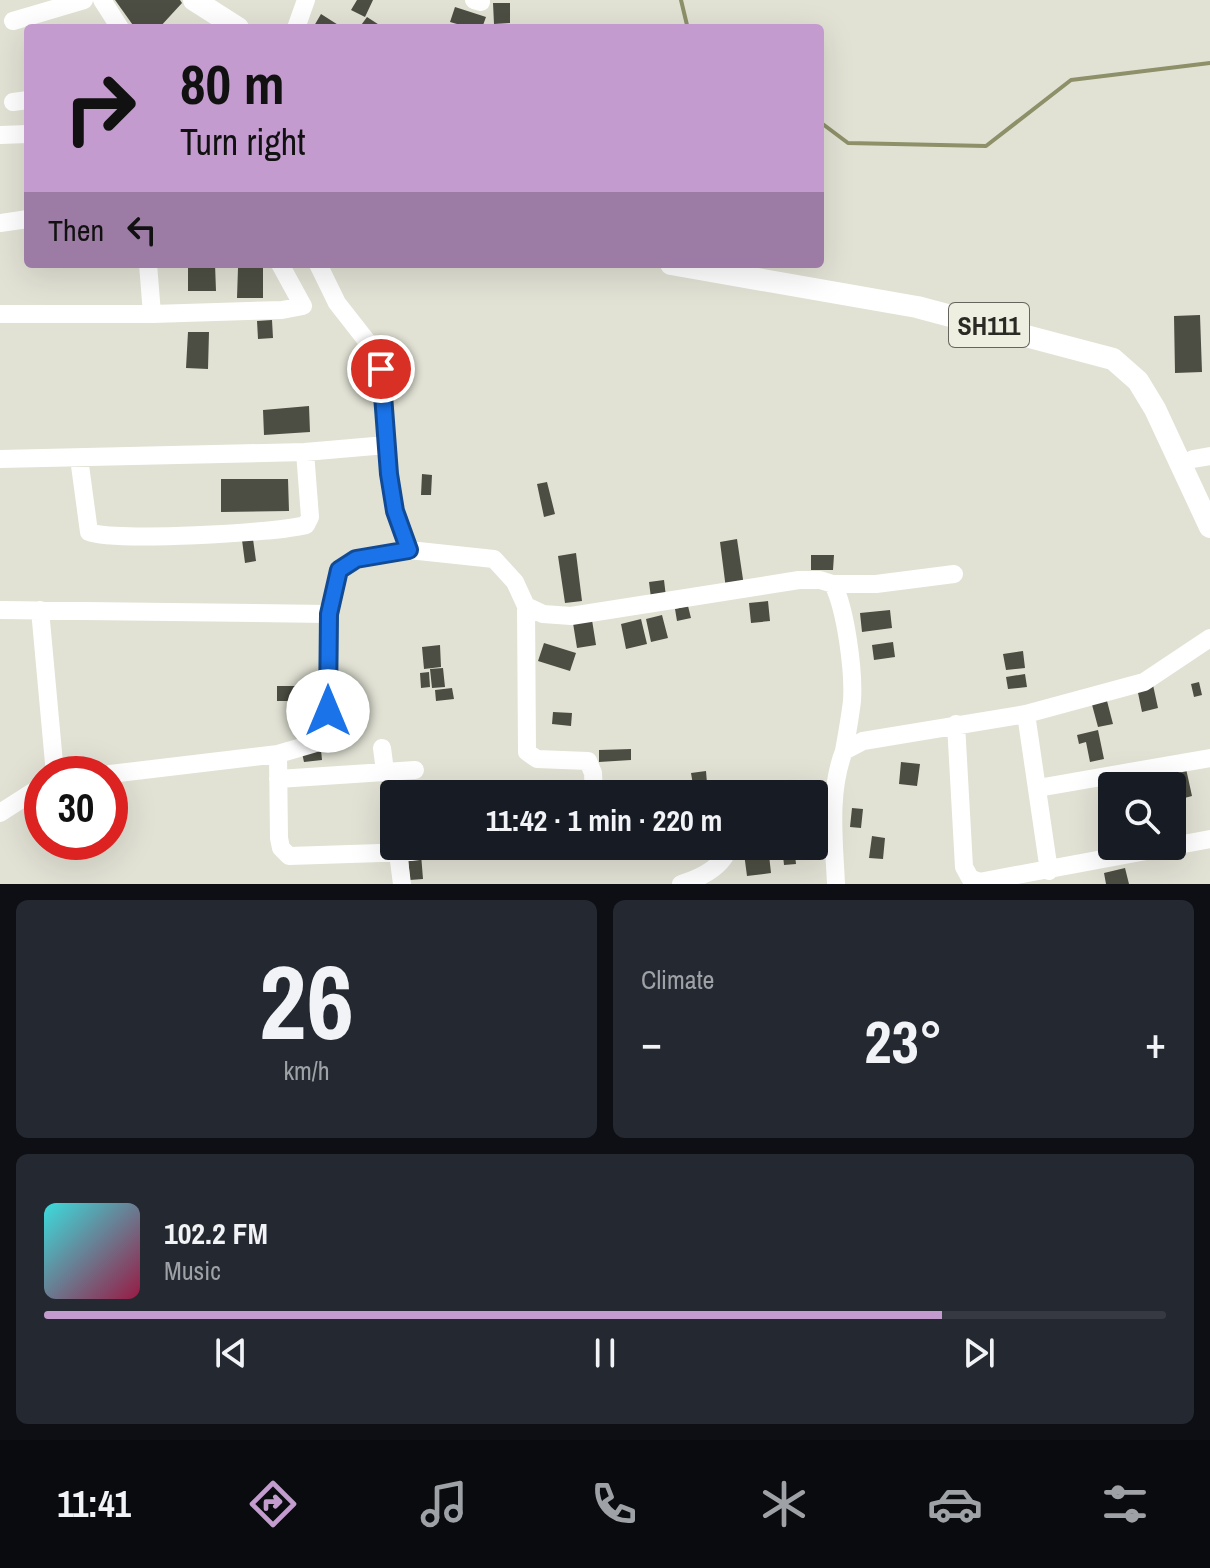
<!DOCTYPE html>
<html lang="en">
<head>
<meta charset="utf-8">
<style>
	:root { --surface:#171b24; --page:#242831; --text:#f1f3f6; --muted:#9ea1a6; --line:#363941; --accent:#c39bce }
	body { margin:0; font-family:"Archivo Narrow",sans-serif; background:var(--page); color:var(--text); height:100vh; display:flex; flex-direction:column; font-size:30px; white-space:nowrap }
	* { box-sizing:border-box; margin:0 }
	p { font-size:26px; color:var(--muted) }
	.icon { flex:none; width:44px; height:44px; fill:none; stroke:currentColor; stroke-width:2; stroke-linecap:round; stroke-linejoin:round }
	.map { position:relative; height:884px; overflow:hidden }
	.side { display:flex; flex-direction:column; gap:16px; padding:16px; background:#0d0f14; flex:1 }
	.side>* { flex:none }
	.top-card { position:absolute; left:24px; top:24px; width:800px; height:244px; border-radius:8px; box-shadow:0 8px 32px #0002; background:#c39bce; color:#111; overflow:hidden }
	.tools { position:absolute; left:1098px; top:772px; display:grid; gap:16px }
	.tools a { display:grid; place-items:center; width:88px; height:88px; border-radius:8px; background:var(--surface); box-shadow:0 8px 32px #0002; font-size:40px }
	.speed { position:absolute; left:24px; top:756px; display:flex; gap:16px; font-size:40px; font-weight:700; text-align:center }
	.speed>* { display:grid; place-content:center; width:104px; height:104px; border-radius:50%; background:var(--surface); box-shadow:0 8px 32px #0002; line-height:1 }
	.speed .limit { border:12px solid #d22; background:#fff; color:#111 }
	.pin { position:absolute; display:grid; place-items:center; width:68px; height:68px; color:#fff; margin:-34px; border:4px solid #fff; border-radius:50%; box-shadow:0 2px 8px #0007 }
	.me { position:absolute; width:88px; margin:-44px; rotate:0deg; stroke-linejoin:round; filter:drop-shadow(0 0 6px #0008) }
	.turn { display:flex; align-items:center; gap:28px; height:168px; padding:0 24px; font-size:36px }
	.turn .icon { width:104px; height:104px; stroke-width:2.5 }
	.turn b { display:block; font-size:56px; line-height:68px }
	.then { display:flex; align-items:center; height:76px; padding:0 24px; background:#0003; gap:16px; font-size:30px }
	.big { font-size:60px; font-weight:800; line-height:1.1 }
	.side .tile { flex:1; display:flex; flex-direction:column; justify-content:center; gap:12px; min-width:0; padding:0 28px; border-radius:12px; background:var(--page) }
	.side .dial { align-items:center; gap:0 }
	.dial b { font-size:104px; line-height:1 }
	.song { display:flex; align-items:center; gap:24px }
	.cover { width:96px; height:96px; border-radius:12px; background:linear-gradient(135deg,hsl(180 70% 55%),hsl(340 70% 35%)) }
	.played { height:8px; border-radius:4px; background:linear-gradient(90deg,var(--accent) 80%,var(--line) 80%) }
	.keys { display:flex; justify-content:space-around; direction:ltr }
	.heat { display:flex; justify-content:space-between; align-items:center; font-size:44px; direction:ltr }
	.side .tiles { flex:1; display:grid; gap:16px; grid-template-columns:1fr 1fr }
	.tile:last-child { grid-column:span 2 }
	.trip { position:absolute; left:380px; top:780px; width:448px; height:80px; border-radius:8px; background:var(--surface); box-shadow:0 8px 32px #0002; font-weight:800; line-height:80px; text-align:center }
	.tabs { display:flex; height:128px; justify-content:space-around; align-items:center; background:#090b0e; color:var(--muted) }
	.tabs .icon { width:56px; height:56px }
	.tabs .on { color:var(--accent) }
	.tabs b { font-size:36px; color:var(--text) }
	.map>svg:first-child { display:block }
	.lines { fill:none; stroke-linecap:round; stroke-linejoin:round }
	.stream { stroke:#8d9068; stroke-width:4 }
	.building { fill:#4d4e43 }
	.minor { stroke:#fff; stroke-width:18 }
	.major { stroke:#fff; stroke-width:22 }
	.route-casing { stroke:#114b97; stroke-width:20 }
	.route { stroke:#1a73e8; stroke-width:14 }
	.labels { text-anchor:middle; dominant-baseline:central; stroke-width:8; stroke-linejoin:round; paint-order:stroke }
	.shield { fill:#eeefe1; stroke:#65655d; stroke-width:2 }
	.shield-label { font-size:26px; font-weight:bold; fill:#2a2a25 }
</style>
</head>
<body>
<div class="map">
<svg width="1210" height="884" viewBox="0 0 1210 884">
	<rect width="100%" height="100%" fill="#e1e2d4"/>
	<g class="lines">
		<path class="stream" d="M681,0L687,25L690,28
			M820,122L848,143L986,146L1071,80L1210,63"/>
	</g>
	<path class="building" d="M115,0H180L182,3L159,28H135Z
		M357,0H373L365,17L351,10Z
		M493,3H510V23L494,24Z
		M455,7L486,17L482,28H471L450,22Z
		M321,14L343,28H318L314,26Z
		M367,17L384,28H359Z
		M188,264H215L216,291H188Z
		M238,268H263V298H237Z
		M1200,315L1202,372L1175,373L1174,316Z
		M272,320L273,338L258,339L257,321Z
		M188,332H209L208,369L186,368Z
		M309,406L310,432L264,435L263,410Z
		M422,474L432,475L431,495H421Z
		M221,479H288L289,511L221,512Z
		M547,482L555,514L544,517L537,484Z
		M253,539L256,561L245,563L242,540Z
		M737,539L744,586L726,589L720,542Z
		M576,553L582,601L565,603L558,556Z
		M811,555H834L833,570H811Z
		M664,580L666,597L651,598L649,582Z
		M768,601L770,621L751,623L749,603Z
		M688,606L691,618L677,621L675,609Z
		M890,610L892,628L862,632L860,613Z
		M662,615L668,638L651,642L646,619Z
		M641,619L647,644L626,649L621,624Z
		M592,620L596,645L577,648L573,623Z
		M893,642L895,657L874,660L872,645Z
		M544,643L576,653L570,671L538,661Z
		M440,645L441,667L424,669L422,647Z
		M1023,651L1025,668L1006,670L1003,654Z
		M443,668L445,687L432,688L430,669Z
		M429,672L430,687L421,688L420,673Z
		M1025,674L1027,687L1008,689L1006,677Z
		M1199,682L1202,695L1194,697L1191,684Z
		M1153,685L1158,708L1142,712L1137,688Z
		M277,686H305V701H277Z
		M452,688L454,699L436,701L435,690Z
		M1106,697L1113,724L1098,727L1091,701Z
		M553,712L572,713L571,726L552,724Z
		M1098,730L1104,759L1090,762L1086,742L1079,744L1077,735Z
		M631,749V760L599,762V750Z
		M321,750L322,760L304,762L302,753Z
		M901,762L920,764L917,786L899,784Z
		M1185,764L1192,796L1173,801L1172,786H1169L1166,769Z
		M706,771L707,783L693,785L691,773Z
		M852,808L863,809L861,828L850,827Z
		M872,836L885,838L883,859L869,858Z
		M601,846H614L615,851L601,852Z
		M743,846H768L771,873L747,876Z
		M782,846H794L796,864L784,865Z
		M421,854L423,879L410,880L408,855Z
		M1125,868L1129,884H1106L1104,873Z"/>
	<g class="lines">
		<path class="minor" d="M102,0L120,28
			M474,0L481,2
			M13,21L84,0
			M296,28L306,0
			M13,102L28,100
			M0,135L28,134
			M0,223L28,219
			M148,264L152,314
			M318,264L337,303L373,349L381,369L389,474L395,511L409,550
			M0,314H152L282,310L303,306L280,264
			M79,458L89,532C113,542 277,533 306,525L310,517L305,452
			M0,459L305,452L386,445
			M1193,459L1210,456
			M833,584H876L954,574
			M526,606L527,752L537,759L588,761L593,773L594,794
			M0,610L329,614
			M40,610L55,774
			M1026,714L1049,871
			M956,724L964,867L970,878L979,882L1210,839
			M382,748L385,771
			M278,754L279,838L281,848L289,856L411,852L457,846
			M110,774L278,754L319,742C336,705 327,658 329,619C329,603 336,586 339,570L356,559L409,550L494,559L515,582L526,606L543,614L571,616L799,580H820L833,584C846,610 854,672 852,701C850,718 847,734 844,751
			M278,779L415,770
			M1038,788L1210,758
			M0,813L42,786
			M398,853L402,884
			M681,884C700,878 724,867 729,846
			M836,884C834,841 828,792 844,751L863,741L1026,714L1144,682L1210,638"/>
		<path class="major" d="M194,0L238,28
			M671,264L917,307L1113,359L1138,381L1155,409L1210,527"/>
	</g>
	<g class="lines">
		<g class="route-casing">
			<path id="route" d="M328,711L329,614L339,570L356,559L409,550L395,511L389,474L381,369"/>
		</g>
		<use href="#route" class="route"/>
	</g>
	<g class="labels">
		<rect class="shield" x="949" y="303" width="80" height="44" rx="6"/>
		<g class="shield-label">
			<text x="989" y="325">SH111</text>
		</g>
	</g>
</svg>
<div class="tools">
<a><svg class="icon" aria-label="search" viewBox="0 0 24 24"><circle cx="10" cy="10" r="6"/><path d="M15 15l6 6"/></svg></a>
</div>
<div class="speed"><div class="limit">30</div></div>
<div class="pin" style="left:381px;top:369px;background:#d93025"><svg class="icon" aria-label="arrive" viewBox="0 0 24 24"><path d="M6 21V4h12l-3 4 3 4H6"/></svg></div>
<svg class="me" style="left:328px;top:711px" viewBox="-20 -20 40 40"><circle r="19" fill="#fff"/><path d="M0-13L10 11 0 6-10 11z" fill="#1a73e8"/></svg>
<div class="trip">11:42 · 1 min · 220 m</div>
<div class="top-card">
<div class="turn"><svg class="icon" aria-label="right" viewBox="0 0 24 24"><path d="M7 20v-9h11M14 6l5 5-5 5"/></svg><div><b>80 m</b>Turn right</div></div>
<div class="then">Then<svg class="icon" aria-label="left" viewBox="0 0 24 24"><path d="M17 20v-9H6M10 6l-5 5 5 5"/></svg></div>
</div>
</div>
<section class="side">
<div class="tiles">
<div class="tile dial"><b>26</b><p>km/h</p></div>
<div class="tile"><p>Climate</p>
<div class="heat"><a>−</a><b class="big">23°</b><a>+</a></div>
</div>
<div class="tile">
<div class="song"><i class="cover"></i><div><b>102.2 FM</b><p>Music</p></div></div>
<div class="played"></div>
<div class="keys"><svg class="icon" aria-label="previous" viewBox="0 0 24 24"><path d="M18 5L8 12l10 7zM5 5v14"/></svg><svg class="icon" aria-label="pause" viewBox="0 0 24 24"><path d="M8 5v14M16 5v14"/></svg><svg class="icon" aria-label="next" viewBox="0 0 24 24"><path d="M6 5l10 7-10 7zM19 5v14"/></svg></div>
</div>
</div>
</section>
<nav class="tabs">
<b>11:41</b>
<svg class="icon on" aria-label="directions" viewBox="0 0 24 24"><path d="M12 3l9 9-9 9-9-9zM9 14v-3h6M13 9l2 2-2 2"/></svg>
<svg class="icon" aria-label="music" viewBox="0 0 24 24"><path d="M9 18V5l10-2v13"/><circle cx="6" cy="18" r="3"/><circle cx="16" cy="16" r="3"/></svg>
<svg class="icon" aria-label="phone" viewBox="0 0 24 24"><path d="M5 4h4l2 5-3 2q2 4 5 5l2-3 5 2v4C11 20 4 13 5 4z"/></svg>
<svg class="icon" aria-label="climate" viewBox="0 0 24 24"><path d="M12 3v18M4 7l16 10M4 17L20 7"/></svg>
<svg class="icon" aria-label="car" viewBox="0 0 24 24"><path d="M5 17H2v-5l4-1 3-4h7l3 4 3 1v5h-3M9 17h6M6 11h13"/><circle cx="7" cy="17" r="2"/><circle cx="17" cy="17" r="2"/></svg>
<svg class="icon" aria-label="filters" viewBox="0 0 24 24"><path d="M4 7h16M4 17h16"/><circle cx="9" cy="7" r="2"/><circle cx="15" cy="17" r="2"/></svg>
</nav>
</body>
</html>
